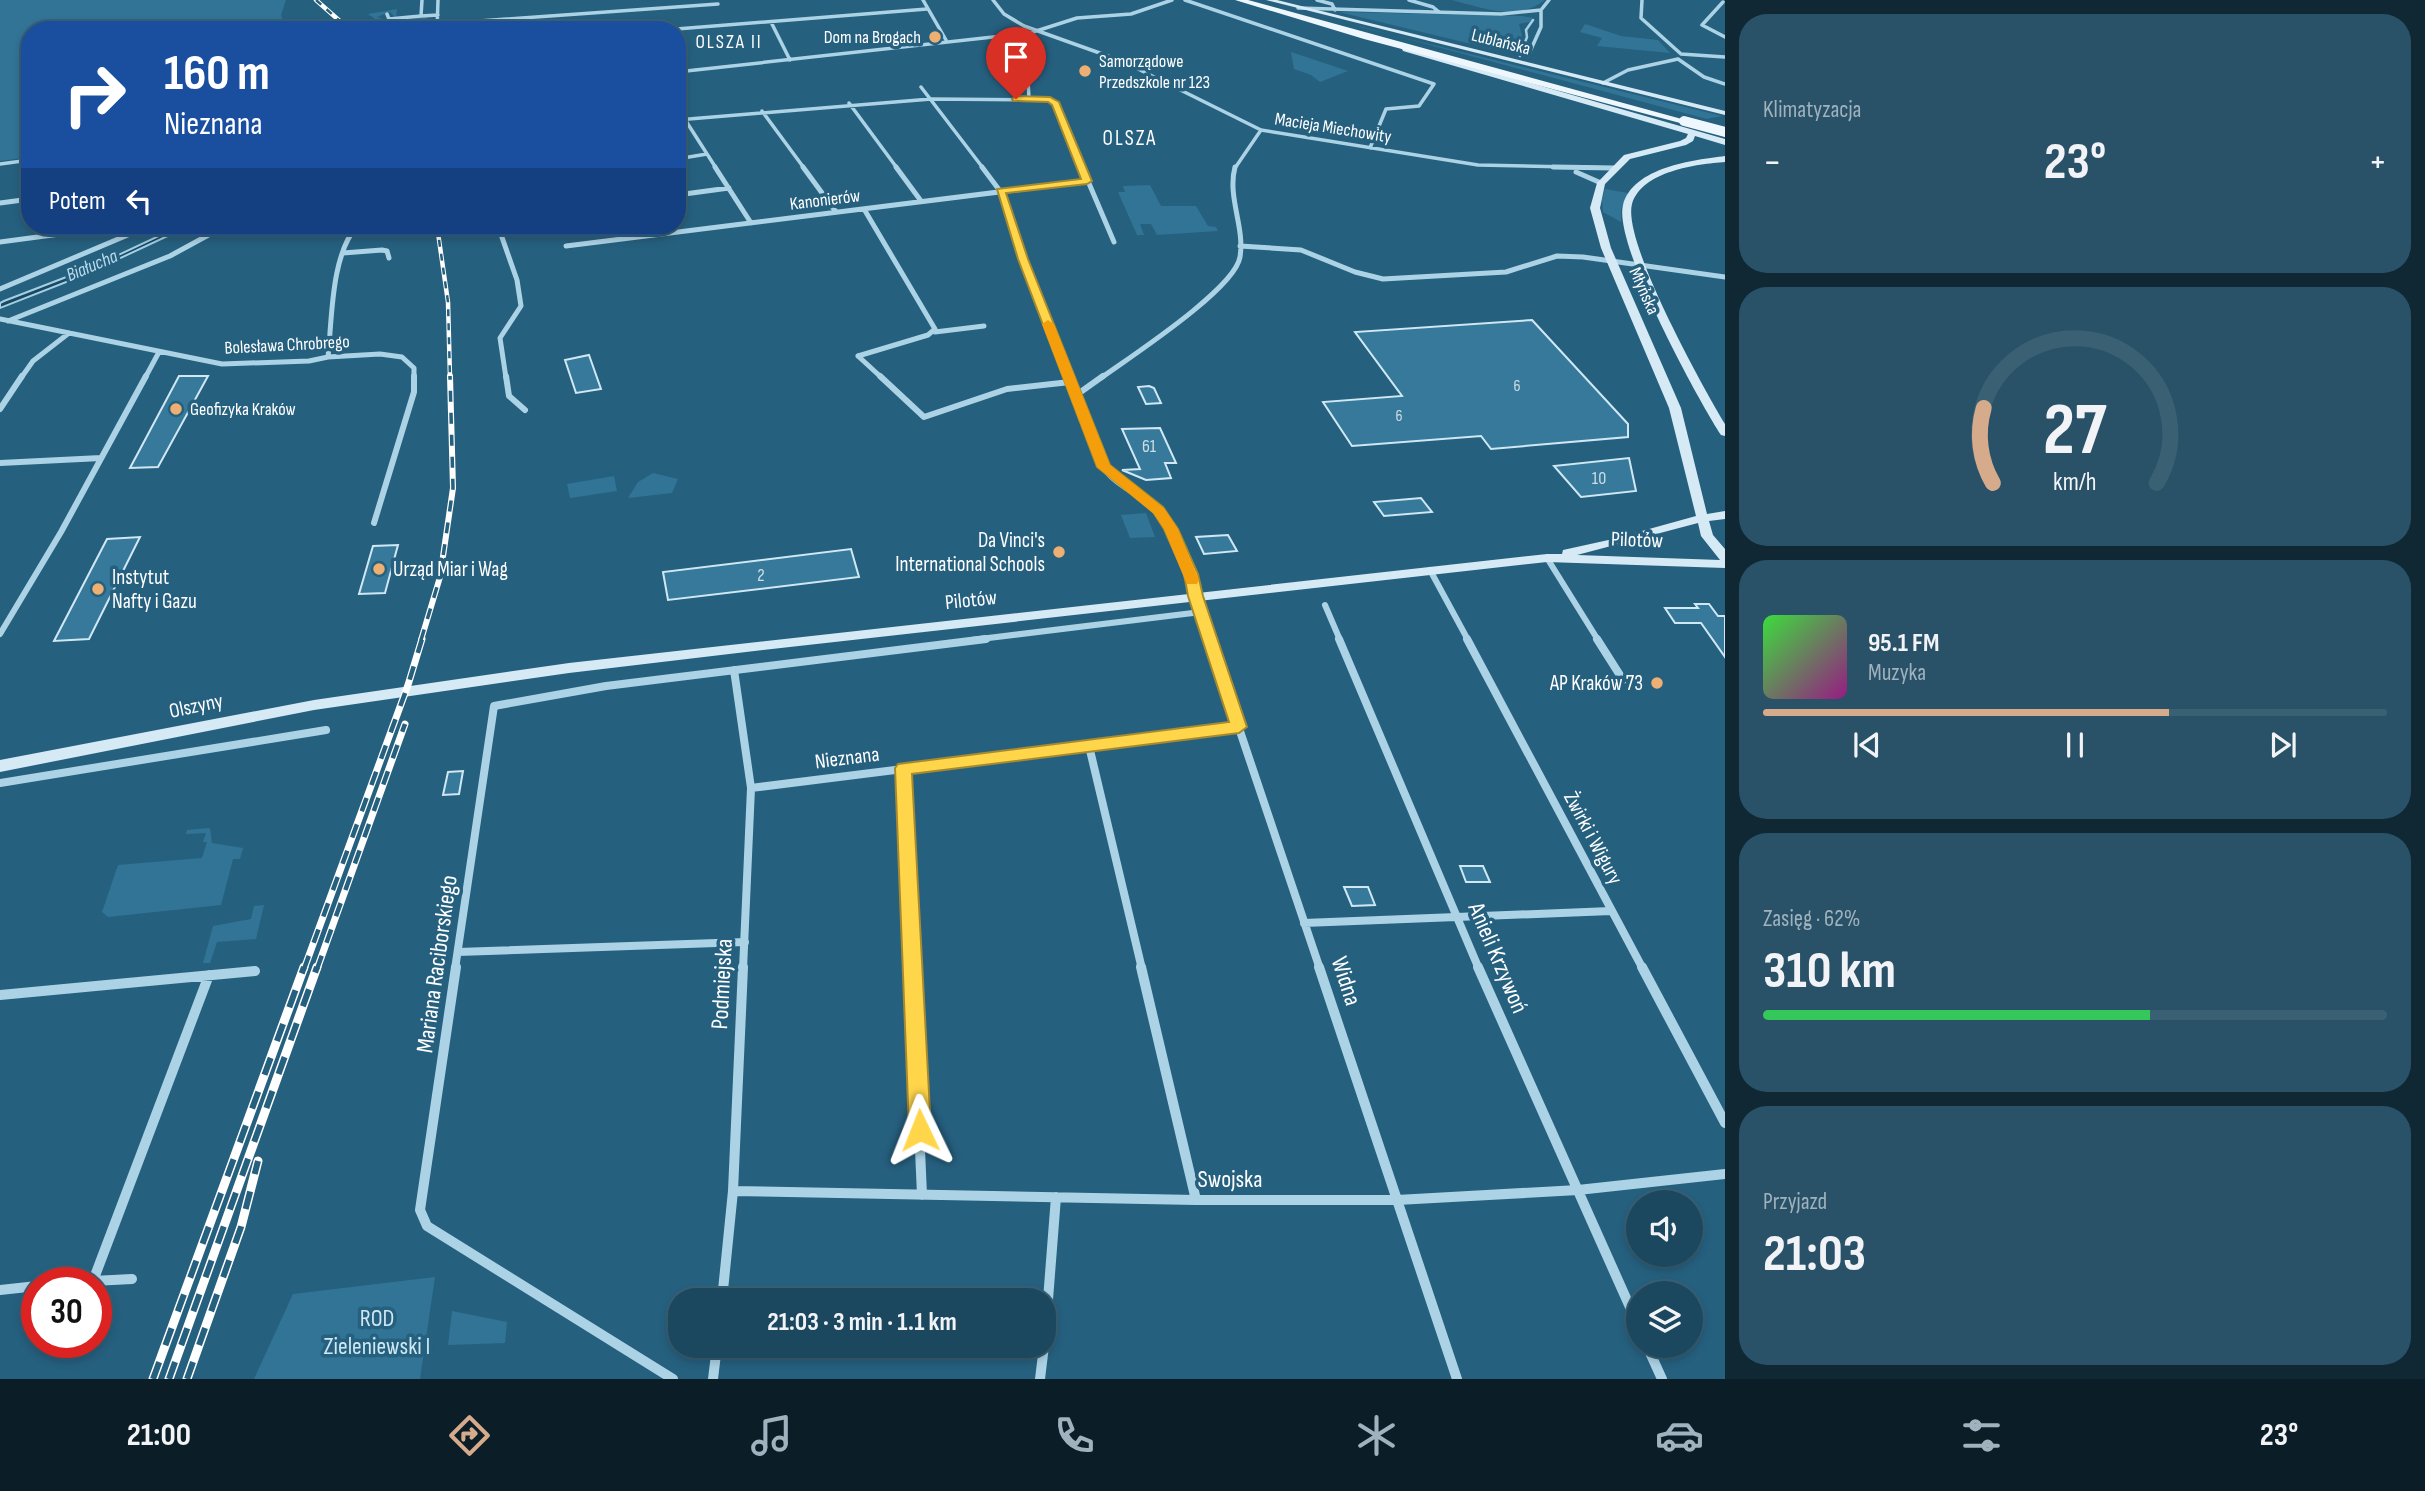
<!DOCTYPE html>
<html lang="pl">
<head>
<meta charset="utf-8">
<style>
	:root { --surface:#1c485f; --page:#295268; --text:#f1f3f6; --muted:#a0b2bd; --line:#3a6074; --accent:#d6ab8b }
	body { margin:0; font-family:"Sofia Sans Condensed",sans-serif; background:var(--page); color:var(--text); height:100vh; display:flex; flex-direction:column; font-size:26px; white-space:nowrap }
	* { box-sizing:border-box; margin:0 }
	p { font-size:23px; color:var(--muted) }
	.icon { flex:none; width:38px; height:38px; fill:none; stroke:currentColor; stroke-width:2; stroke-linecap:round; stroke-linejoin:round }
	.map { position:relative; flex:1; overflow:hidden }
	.panel { display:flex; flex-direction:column; gap:14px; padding:14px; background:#0f2834; width:700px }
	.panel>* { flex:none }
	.guide { position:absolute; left:21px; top:21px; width:665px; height:214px; border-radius:28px; box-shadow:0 4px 10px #0003,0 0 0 2px var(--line); background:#1a4fa0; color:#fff; overflow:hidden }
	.fabs { position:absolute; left:1626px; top:1190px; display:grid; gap:14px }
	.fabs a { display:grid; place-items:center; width:77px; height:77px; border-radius:50%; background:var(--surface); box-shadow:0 4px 10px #0003,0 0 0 2px var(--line); font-size:35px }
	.speed { position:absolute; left:21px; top:1267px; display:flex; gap:14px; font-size:35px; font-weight:700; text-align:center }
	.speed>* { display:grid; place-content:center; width:91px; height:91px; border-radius:50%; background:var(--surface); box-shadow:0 4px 10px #0003,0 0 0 2px var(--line); line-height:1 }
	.speed .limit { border:10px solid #d22; background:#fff; color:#111 }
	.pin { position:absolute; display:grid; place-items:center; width:60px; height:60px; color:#fff; margin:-72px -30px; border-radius:50% 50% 50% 0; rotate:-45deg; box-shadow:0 0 7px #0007 }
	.pin .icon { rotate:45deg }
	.me { position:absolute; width:77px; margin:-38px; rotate:358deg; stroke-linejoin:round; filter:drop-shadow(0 0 5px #0008) }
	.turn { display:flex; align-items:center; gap:24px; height:147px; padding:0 28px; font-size:32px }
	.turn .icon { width:91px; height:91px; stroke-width:2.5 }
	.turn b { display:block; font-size:49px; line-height:60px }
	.then { display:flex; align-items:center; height:66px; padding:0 28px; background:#0003; gap:14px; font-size:26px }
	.big { font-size:52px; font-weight:700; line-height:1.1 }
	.panel .card { flex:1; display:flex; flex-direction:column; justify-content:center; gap:10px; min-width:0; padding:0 24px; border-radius:28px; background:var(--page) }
	.panel .dial { align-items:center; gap:0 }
	.dial svg { height:182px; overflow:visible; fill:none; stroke:var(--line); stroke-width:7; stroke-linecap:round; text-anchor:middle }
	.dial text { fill:var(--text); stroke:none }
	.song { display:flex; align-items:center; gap:21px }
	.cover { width:84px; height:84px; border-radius:10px; background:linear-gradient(135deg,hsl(120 70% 55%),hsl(310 70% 35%)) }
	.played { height:7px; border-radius:4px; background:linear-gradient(90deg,var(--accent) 65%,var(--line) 65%) }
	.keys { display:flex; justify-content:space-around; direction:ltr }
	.heat { display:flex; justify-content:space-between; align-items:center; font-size:38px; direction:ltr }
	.charge { height:10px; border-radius:5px; background:linear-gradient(90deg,#34c759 62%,var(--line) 0) }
	.trip { position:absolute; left:668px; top:1288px; width:388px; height:70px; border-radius:28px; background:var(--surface); box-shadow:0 4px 10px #0003,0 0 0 2px var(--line); font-weight:700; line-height:70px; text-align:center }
	.menu { display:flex; height:112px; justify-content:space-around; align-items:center; background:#0b1d26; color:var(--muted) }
	.menu .icon { width:49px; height:49px }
	.menu .active { color:var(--accent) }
	.menu b { font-size:32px; color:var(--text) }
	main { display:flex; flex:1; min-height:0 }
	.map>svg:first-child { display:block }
	.green { fill:#317496 }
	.water { fill:#1b475f; stroke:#a1d0e6; stroke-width:2 }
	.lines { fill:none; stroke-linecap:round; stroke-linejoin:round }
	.stream { stroke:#a1d0e6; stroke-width:2.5 }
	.building { fill:#37799b; stroke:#cfe8f4; stroke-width:2 }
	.street-far4 { stroke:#acd3e5; stroke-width:3.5 }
	.street-far3 { stroke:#acd3e5; stroke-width:5 }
	.street-far2 { stroke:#acd3e5; stroke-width:6 }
	.street-far1 { stroke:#acd3e5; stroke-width:8 }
	.street { stroke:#acd3e5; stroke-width:10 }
	.secondary { fill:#d6eaf5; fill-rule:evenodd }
	.primary { fill:#edf7fd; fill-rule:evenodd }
	.rail-far3-casing { stroke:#fff; stroke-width:4.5 }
	.rail-far2-casing { stroke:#fff; stroke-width:6 }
	.rail-far1-casing { stroke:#fff; stroke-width:7 }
	.rail-casing { stroke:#fff; stroke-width:9 }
	.rail-far3 { stroke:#26607f; stroke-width:2.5; stroke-dasharray:7; stroke-linecap:butt }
	.rail-far2 { stroke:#26607f; stroke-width:3.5; stroke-dasharray:11; stroke-linecap:butt }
	.rail-far1 { stroke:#26607f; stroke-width:4.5; stroke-dasharray:14; stroke-linecap:butt }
	.rail { stroke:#26607f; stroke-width:6; stroke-dasharray:18; stroke-linecap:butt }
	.primary-bridge { stroke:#edf7fd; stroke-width:10 }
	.route { fill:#ffd54a; stroke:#a68a30; stroke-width:2 }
	.slow { fill:#f59e0b }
	.poi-dot { fill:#eeaf72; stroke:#26607f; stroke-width:2.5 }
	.labels { text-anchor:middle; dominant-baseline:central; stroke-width:7; stroke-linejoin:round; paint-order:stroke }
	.far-number-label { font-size:16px; fill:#cddee6 }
	.far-poi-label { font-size:18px; fill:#fff; stroke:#26607f; text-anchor:start }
	.far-street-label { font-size:18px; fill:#fff; stroke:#26607f }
	.number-label { font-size:18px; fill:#cddee6 }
	.far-neighbourhood-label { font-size:19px; letter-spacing:2px; fill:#fff; stroke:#26607f }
	.far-water-label { font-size:19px; font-style:italic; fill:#b8dced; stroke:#26607f }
	.far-quarter-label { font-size:21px; letter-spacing:2px; fill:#fff; stroke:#26607f }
	.poi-label { font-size:21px; fill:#fff; stroke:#26607f; text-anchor:end }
	.street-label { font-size:21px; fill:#fff; stroke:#26607f }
	.near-street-label { font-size:24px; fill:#fff; stroke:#26607f }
	.near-park-label { font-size:24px; fill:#cfe8f4; stroke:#26607f }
</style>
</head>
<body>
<main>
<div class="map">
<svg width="1725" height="1379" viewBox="0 0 1725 1379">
	<rect width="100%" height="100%" fill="#26607f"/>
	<path class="green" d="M0,0H286L281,15L283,21L271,30H30V157L0,161Z
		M1452,0H1545C1517,22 1483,8 1452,0Z
		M397,9L396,18L390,12L377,17L389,21L427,17L426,30H391L368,14Z
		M1339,12L1522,16L1533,18L1529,22L1519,24L1522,36L1513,54Z
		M1585,24L1621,36L1658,40L1670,53L1597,46L1602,38L1580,32Z
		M1359,26L1360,27L1722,116L1707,119Z
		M1291,52L1348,71L1320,82L1311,75L1294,69Z
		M1150,185L1161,206H1196L1208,226L1216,227L1218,231L1157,235L1151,224H1140L1144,235H1137L1118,192H1125L1123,186Z
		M1605,189L1628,193L1621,209V222L1603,212L1602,200Z
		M653,473L678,479L672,493L628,498L638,482Z
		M614,476L617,491L570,498L567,484Z
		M1146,513L1155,537L1130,538L1121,515Z
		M210,828L212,843L243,848L240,859H233L221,905L108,917L102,912L118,865L202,858L207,842H203L206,833L186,834L187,830Z
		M264,905L256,939L217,942L210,963H203L213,926L251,919L254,906Z
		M435,1277L420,1379H254L293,1294Z
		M452,1311L507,1322L505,1343L448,1345Z"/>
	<path class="water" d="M180,226H189L84,275L0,308V303L4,301L95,266Z"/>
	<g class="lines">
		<path class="stream" d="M1520,56L1527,37L1526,30L1533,20"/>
	</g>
	<path class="building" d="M1532,320L1628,424V437L1491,449L1481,436L1352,446L1323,402L1402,396L1355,332Z
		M589,355L601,389L576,393L565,360Z
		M179,376H208L158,467L130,468Z
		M1149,386L1154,388L1161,403L1146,404L1138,387Z
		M1160,428L1176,463H1165L1171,478L1146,480L1122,470L1140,469L1122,429Z
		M1629,458L1636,491L1581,497L1554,466Z
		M1421,498L1432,512L1384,516L1374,502Z
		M1228,535L1237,551L1204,554L1196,537Z
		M140,537L89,639L54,641L107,539Z
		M398,545L385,593L359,594L373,546Z
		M851,549L859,577L668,600L663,572Z
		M1695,604H1709L1718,616H1725V657L1701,623H1675L1665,608H1698Z
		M463,771L459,794L443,795L448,772Z
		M1460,866H1483L1490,882H1466Z
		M1344,887H1368L1375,905L1352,906Z"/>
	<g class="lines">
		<path class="street-far4" d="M422,0L421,16L438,15
			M923,0L946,40
			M993,0L1004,14L1024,26L1122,61L1261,130L1478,165L1614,168
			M1185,0L1434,84L1419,106L1386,109L1370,148
			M1317,0L1332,4L1335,10
			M1409,0L1433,7L1439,12
			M1642,0L1641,18L1681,54
			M1723,2L1702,25L1725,37
			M1298,8L1501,14L1541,10
			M387,14L389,19L421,16
			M771,22L790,60
			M437,24L718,4
			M437,30L438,0
			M664,30L927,9
			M1026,40L1029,99
			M1681,54L1725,57
			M1528,56L1541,27V10L1549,0
			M1678,59L1704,77L1725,84
			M677,72L1030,33L1077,18L1131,14L1172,0
			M1603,83L1628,70L1678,59
			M921,87L983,168
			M849,103L897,168
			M677,107L716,168
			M762,111L804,168
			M677,120L931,99L1050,100L1056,104L1083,168
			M677,159L707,154
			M0,164L30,160
			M1235,168L1261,130"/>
		<path class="street-far3" d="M715,167L751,223
			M803,167L836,212
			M896,167L921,201
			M982,167L1000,191L1069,378
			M1082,167L1114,242
			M1553,167L1614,168
			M1576,172L1601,183
			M677,195L729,188
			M0,203L30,199
			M237,226L351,230
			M498,226L517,280L521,306L500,338L506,378
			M0,242L120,226
			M566,246L1087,181
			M1240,246L1301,250L1355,272L1383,279L1506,272L1557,256L1583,257L1725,277
			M343,253L382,250L387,251L389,258
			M0,289L149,226
			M0,319L222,364L309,361L328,357L380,354L402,357L414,368V378
			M8,321L170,256L225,226
			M935,332L984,326
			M858,356L882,378
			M858,356L928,335L935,329L864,209
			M328,357C332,319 331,255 357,226
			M21,378L33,361L69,333
			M145,378L159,352
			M1101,378C1130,357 1235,289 1240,257C1245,227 1227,197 1235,167"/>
		<path class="street-far2" d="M506,376L509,396L525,410
			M880,376L924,417L1007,389L1070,382
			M1069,376C1078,400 1092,454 1107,472C1123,491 1151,498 1165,519C1188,556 1196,600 1210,640
			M1075,396L1103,376
			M0,409L22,376
			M0,463L101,458
			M374,523L414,392V376
			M1547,558L1598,640
			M1430,570L1468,640
			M1325,605L1340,640
			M0,634L61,532L146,376
			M972,640L1201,612"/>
		<path class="street-far1" d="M1209,639L1320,969
			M1339,639L1479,969
			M1467,639L1643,969
			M1597,639L1623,680
			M734,670L751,788L743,969
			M1089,746L1142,969
			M904,768L912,969
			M0,783L326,730
			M751,788L1239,727
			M1304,923L1611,911
			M458,952L745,942
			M455,969L494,706L606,686L986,639"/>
		<path class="street" d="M456,967L420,1210L427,1226L673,1379
			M912,967L922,1195
			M1141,967L1196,1200
			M1319,967L1457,1379
			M1478,967L1638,1325
			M1642,967L1725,1123
			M0,995L255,971
			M733,1191L1196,1200H1397L1578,1190L1725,1174
			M93,1281L132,1279
			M72,1283L93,1281L209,975
			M0,1290L37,1286
			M722,1300L733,1191L743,967
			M1045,1338L1056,1197
			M1647,1346L1662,1379
			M713,1379L717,1346
			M1040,1379L1044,1346"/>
		<path class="secondary" d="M1266,0H1277L1725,111V115Z
			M1406,47L1725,139V145L1695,136L1693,141L1686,145L1630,159L1605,184L1600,208L1611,248L1681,408L1707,514L1725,511V519L1709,521L1713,535L1725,549V568L1547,562L763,650L569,673L314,710L0,772V760L314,700L569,663L1547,554H1562L1563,550L1613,539L1696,516L1669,408L1601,248L1590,208L1597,183L1624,155L1680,141L1686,138L1688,134L1403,51L1402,49ZM1698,523L1701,536L1720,560L1577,555Z
			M1725,156V162C1697,164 1642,171 1632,204C1622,242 1703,387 1725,424V436L1721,435C1697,398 1613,244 1623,205C1633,167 1694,160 1725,156Z"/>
		<path class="primary" d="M1235,0H1248L1689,121L1680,123L1364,39Z"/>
		<g class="rail-far3-casing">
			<path id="rail-far3" d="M316,0L350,30
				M437,226L448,302L450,378"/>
		</g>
		<g class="rail-far2-casing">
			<path id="rail-far2" d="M421,640L440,577L453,488L450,376"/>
		</g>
		<g class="rail-far1-casing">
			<path id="rail-far1" d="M304,969L408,685L422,639
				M317,969L405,724"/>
		</g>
		<g class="rail-casing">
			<path id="rail" d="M153,1379L304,967
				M169,1379L317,967
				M187,1379L241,1227L258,1161"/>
		</g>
		<use href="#rail-far3" class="rail-far3"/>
		<use href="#rail-far2" class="rail-far2"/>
		<use href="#rail-far1" class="rail-far1"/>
		<use href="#rail" class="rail"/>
		<path class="primary-bridge" d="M1684,121L1725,132"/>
	</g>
	<path class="route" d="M1016,96L1050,97L1059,102L1092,181L1087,184L1006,193L1028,259L1110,465L1163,507L1178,529L1198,574L1203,596L1247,727L1239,733L912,774L931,1130L927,1137L920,1140L913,1137L909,1130L895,768L898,764L1229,722L1188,596L1184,574L1164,529L1153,512L1097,467L1018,259L997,189L1081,179L1052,105L1048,102L1013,101L1012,99Z"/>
	<path class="slow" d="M1048,320L1054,324L1110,465L1164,508L1178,529L1199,580L1197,584H1187L1185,580L1164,529L1154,514L1097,467L1042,324Z"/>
	<g class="poi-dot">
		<circle cx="935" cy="37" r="7"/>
		<circle cx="1085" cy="71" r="7"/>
		<circle cx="176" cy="409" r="7"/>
		<circle cx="1059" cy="552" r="7"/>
		<circle cx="379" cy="569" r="7"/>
		<circle cx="98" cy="589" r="7"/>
		<circle cx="1657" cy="683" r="7"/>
	</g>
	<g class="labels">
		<g class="far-number-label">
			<text x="1517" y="386">6</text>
			<text x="1399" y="416">6</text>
		</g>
		<g class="far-poi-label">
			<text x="921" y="37" text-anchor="end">Dom na Brogach</text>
			<text x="1099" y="61">Samorządowe<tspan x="1099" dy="21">Przedszkole nr 123</tspan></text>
			<text x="190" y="409">Geofizyka Kraków</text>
		</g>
		<g class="far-street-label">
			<text transform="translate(1501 42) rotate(14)">Lublańska</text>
			<text transform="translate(1333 128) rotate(9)">Macieja Miechowity</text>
			<text transform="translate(825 200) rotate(-7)">Kanonierów</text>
			<text transform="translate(1644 291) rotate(66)">Młyńska</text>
			<text transform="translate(287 345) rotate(-3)">Bolesława Chrobrego</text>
		</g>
		<g class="number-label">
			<text x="1149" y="446">61</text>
			<text x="1599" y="478">10</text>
			<text x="761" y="575">2</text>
		</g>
		<g class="far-neighbourhood-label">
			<text x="729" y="42">OLSZA II</text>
		</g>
		<g class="far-water-label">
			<text transform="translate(92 266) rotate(-23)">Białucha</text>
		</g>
		<g class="far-quarter-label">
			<text x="1130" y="138">OLSZA</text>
		</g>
		<g class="poi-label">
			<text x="1045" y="540">Da Vinci's<tspan x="1045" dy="24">International Schools</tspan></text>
			<text x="393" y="569" text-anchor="start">Urząd Miar i Wag</text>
			<text x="112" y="577" text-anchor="start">Instytut<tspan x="112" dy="24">Nafty i Gazu</tspan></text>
			<text x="1643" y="683">AP Kraków 73</text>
		</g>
		<g class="street-label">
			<text transform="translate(1637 540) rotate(2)">Pilotów</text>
			<text transform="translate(971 600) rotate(-6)">Pilotów</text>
			<text transform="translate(196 706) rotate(-12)">Olszyny</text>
			<text transform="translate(847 758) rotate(-7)">Nieznana</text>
			<text transform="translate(1593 838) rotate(62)">Żwirki i Wigury</text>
		</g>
		<g class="near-street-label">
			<text transform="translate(1498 958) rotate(67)">Anieli Krzywoń</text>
			<text transform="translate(437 964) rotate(-82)">Mariana Raciborskiego</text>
			<text transform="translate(1346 981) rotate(72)">Widna</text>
			<text transform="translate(722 984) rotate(-87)">Podmiejska</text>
			<text x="1230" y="1179">Swojska</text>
		</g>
		<g class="near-park-label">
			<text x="377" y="1318">ROD<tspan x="377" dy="28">Zieleniewski I</tspan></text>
		</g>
	</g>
</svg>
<div class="fabs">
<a><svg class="icon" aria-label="sound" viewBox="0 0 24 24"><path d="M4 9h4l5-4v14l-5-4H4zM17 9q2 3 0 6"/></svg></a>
<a><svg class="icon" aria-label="layers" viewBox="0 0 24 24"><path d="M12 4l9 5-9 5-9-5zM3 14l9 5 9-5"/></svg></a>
</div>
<div class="speed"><div class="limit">30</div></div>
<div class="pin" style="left:1016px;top:99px;background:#d93025"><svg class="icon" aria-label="arrive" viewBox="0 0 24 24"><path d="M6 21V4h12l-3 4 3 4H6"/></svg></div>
<svg class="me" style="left:920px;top:1130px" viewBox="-20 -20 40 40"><path d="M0-17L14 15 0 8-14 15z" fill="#ffd54a" stroke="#fff" stroke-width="4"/></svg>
<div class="trip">21:03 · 3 min · 1.1 km</div>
<div class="guide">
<div class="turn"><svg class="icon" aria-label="right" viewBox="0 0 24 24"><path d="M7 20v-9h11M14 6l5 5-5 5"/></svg><div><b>160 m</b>Nieznana</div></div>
<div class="then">Potem<svg class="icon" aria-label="left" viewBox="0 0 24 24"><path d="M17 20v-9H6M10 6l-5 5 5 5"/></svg></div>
</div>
</div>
<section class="panel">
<div class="card"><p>Klimatyzacja</p>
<div class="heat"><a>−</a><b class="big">23°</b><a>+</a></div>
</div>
<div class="card dial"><svg viewBox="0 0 100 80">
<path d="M14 69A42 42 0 1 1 86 69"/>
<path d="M14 69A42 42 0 0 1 10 36" stroke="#d6ab8b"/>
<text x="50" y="56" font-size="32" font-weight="700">27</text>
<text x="50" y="72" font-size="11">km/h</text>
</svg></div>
<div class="card">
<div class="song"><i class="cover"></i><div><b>95.1 FM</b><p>Muzyka</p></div></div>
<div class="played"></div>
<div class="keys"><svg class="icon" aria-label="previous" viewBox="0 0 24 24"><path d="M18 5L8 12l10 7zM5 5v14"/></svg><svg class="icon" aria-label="pause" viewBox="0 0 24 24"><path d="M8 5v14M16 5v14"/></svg><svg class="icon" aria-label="next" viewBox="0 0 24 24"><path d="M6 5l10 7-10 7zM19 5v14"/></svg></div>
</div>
<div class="card"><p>Zasięg · 62%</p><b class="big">310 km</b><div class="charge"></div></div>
<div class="card"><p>Przyjazd</p><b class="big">21:03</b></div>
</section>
</main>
<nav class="menu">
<b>21:00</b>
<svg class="icon active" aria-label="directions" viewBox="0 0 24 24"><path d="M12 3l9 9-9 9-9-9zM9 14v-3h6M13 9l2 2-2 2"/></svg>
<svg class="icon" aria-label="music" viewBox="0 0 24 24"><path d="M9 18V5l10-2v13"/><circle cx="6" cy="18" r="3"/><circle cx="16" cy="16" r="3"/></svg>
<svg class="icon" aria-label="phone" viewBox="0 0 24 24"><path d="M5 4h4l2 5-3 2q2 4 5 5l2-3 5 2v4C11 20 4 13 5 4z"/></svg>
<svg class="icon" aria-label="climate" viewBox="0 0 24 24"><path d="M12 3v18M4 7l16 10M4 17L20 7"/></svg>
<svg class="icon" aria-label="car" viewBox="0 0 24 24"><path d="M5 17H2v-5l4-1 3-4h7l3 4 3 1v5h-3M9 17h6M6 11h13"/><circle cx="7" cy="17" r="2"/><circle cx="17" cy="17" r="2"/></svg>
<svg class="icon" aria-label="filters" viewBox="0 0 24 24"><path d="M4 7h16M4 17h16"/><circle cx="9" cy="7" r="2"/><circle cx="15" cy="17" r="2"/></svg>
<b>23°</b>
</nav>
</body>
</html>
